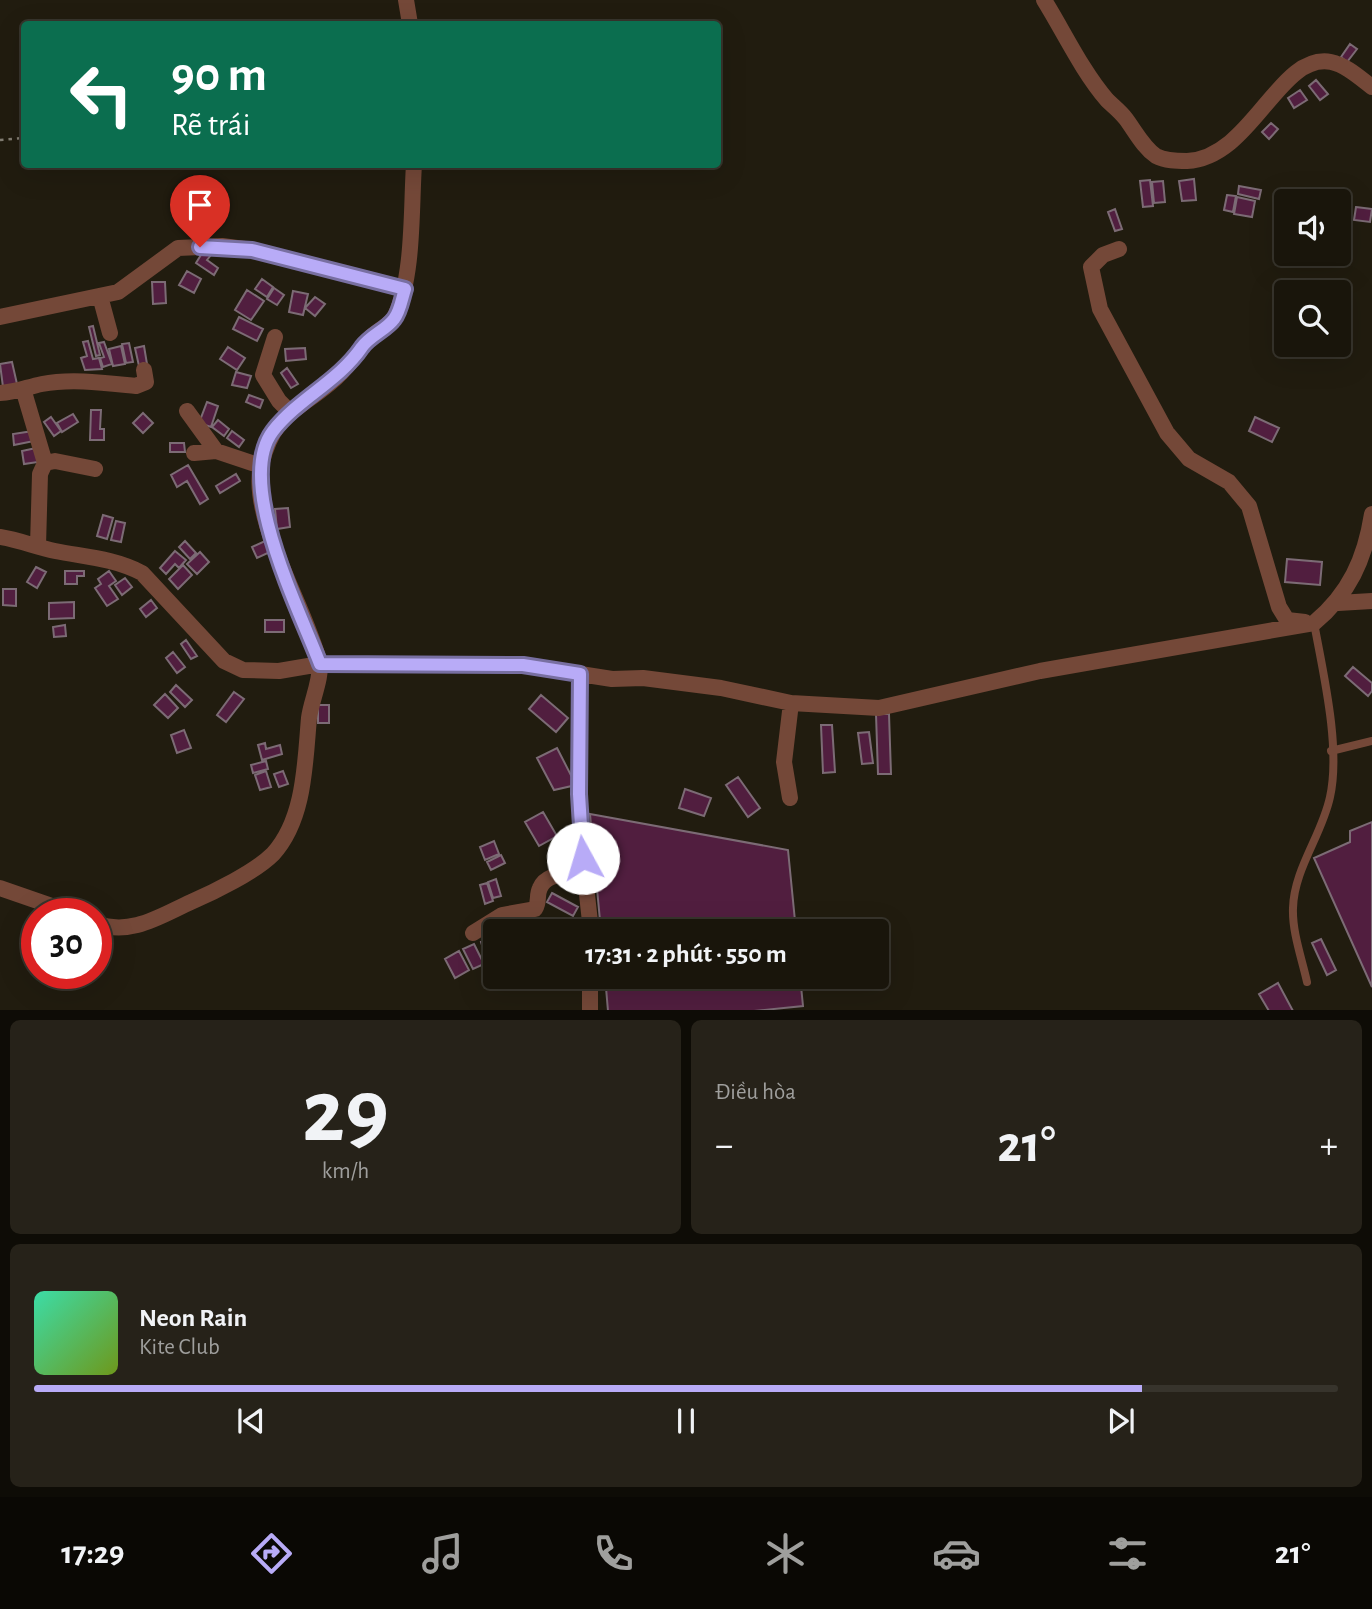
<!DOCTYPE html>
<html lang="vi">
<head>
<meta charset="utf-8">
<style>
	:root { --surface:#19150b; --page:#262219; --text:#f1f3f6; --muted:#9f9f9d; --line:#37342c; --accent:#b8abf7 }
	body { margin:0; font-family:"Alegreya Sans",sans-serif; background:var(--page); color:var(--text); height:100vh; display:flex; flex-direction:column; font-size:26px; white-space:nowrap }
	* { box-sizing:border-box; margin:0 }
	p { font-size:23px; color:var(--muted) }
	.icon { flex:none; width:38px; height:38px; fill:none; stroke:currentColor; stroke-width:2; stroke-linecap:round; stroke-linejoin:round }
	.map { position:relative; height:1010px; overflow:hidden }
	.details { display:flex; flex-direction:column; gap:10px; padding:10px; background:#0e0c06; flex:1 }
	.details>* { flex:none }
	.hud { position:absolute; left:21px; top:21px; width:700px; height:147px; border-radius:7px; box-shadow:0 7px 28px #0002,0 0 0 2px var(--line); background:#0b6e4f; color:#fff; overflow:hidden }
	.fabs { position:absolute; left:1274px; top:189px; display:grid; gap:14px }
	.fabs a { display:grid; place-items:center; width:77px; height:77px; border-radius:7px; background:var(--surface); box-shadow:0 7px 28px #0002,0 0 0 2px var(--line); font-size:35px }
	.speed { position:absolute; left:21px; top:898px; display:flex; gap:14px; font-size:35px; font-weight:700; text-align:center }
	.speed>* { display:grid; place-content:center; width:91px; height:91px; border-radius:50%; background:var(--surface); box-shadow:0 7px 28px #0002,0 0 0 2px var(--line); line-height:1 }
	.speed .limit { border:10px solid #d22; background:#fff; color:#111 }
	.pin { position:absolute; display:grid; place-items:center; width:60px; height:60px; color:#fff; margin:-72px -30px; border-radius:50% 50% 50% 0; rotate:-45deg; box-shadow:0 0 7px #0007 }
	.pin .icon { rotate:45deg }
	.me { position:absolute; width:77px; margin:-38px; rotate:354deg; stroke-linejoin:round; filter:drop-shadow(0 0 5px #0008) }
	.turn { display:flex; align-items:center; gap:24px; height:147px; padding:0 35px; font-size:32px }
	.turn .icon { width:91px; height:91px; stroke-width:2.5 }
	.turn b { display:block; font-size:49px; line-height:60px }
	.big { font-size:52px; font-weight:700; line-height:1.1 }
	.details .card { flex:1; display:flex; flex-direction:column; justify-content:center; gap:10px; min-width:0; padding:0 24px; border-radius:10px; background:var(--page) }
	.details .dial { align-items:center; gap:0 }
	.dial b { font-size:91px; line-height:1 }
	.song { display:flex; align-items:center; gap:21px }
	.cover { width:84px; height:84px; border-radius:10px; background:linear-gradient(135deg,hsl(160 70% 55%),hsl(80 70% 35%)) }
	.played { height:7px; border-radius:4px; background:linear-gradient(90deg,var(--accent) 85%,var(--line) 85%) }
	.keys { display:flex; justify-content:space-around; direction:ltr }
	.heat { display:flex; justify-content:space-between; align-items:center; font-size:38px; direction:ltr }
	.details .tiles { flex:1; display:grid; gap:10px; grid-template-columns:1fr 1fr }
	.card:last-child { grid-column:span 2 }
	.trip { position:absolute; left:483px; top:919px; width:406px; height:70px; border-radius:7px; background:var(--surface); box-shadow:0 7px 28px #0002,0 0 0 2px var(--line); font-weight:700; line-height:70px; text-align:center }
	.dock { display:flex; height:112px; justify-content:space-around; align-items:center; background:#0a0804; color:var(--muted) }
	.dock .icon { width:49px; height:49px }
	.dock .on { color:var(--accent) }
	.dock b { font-size:32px; color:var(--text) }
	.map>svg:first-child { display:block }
	.building { fill:#511e3f; stroke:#7c6b75; stroke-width:2 }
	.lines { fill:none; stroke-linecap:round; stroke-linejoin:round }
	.path { stroke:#827d72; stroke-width:2.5; stroke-dasharray:3.5 5; stroke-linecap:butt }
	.service { stroke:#744838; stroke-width:8 }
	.minor { stroke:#744838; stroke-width:16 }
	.route-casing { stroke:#786fa1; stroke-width:18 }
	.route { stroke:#b8abf7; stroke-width:12 }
</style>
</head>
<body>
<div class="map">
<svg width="1372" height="1011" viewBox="0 0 1372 1011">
	<rect width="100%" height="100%" fill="#211c0f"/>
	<path class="building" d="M1350,44L1357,49L1347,62L1341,57Z
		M1316,80L1328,94L1320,100L1309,86Z
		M1300,90L1307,100L1294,108L1288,98Z
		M1271,123L1278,129L1269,139L1262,132Z
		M1194,179L1196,200L1182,201L1179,181Z
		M1150,180L1153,206L1143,207L1140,181Z
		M1163,181L1165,202L1154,203L1152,182Z
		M1239,186L1261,190L1259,199L1238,194Z
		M1227,195L1236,196L1233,212L1224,210Z
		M1237,197L1255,201L1252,217L1234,214Z
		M1356,207L1372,209L1370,222L1354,220Z
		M1115,209L1122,229L1115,231L1108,212Z
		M204,250L211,255L207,260L218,268L214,275L196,263Z
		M187,271L201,279L194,293L179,285Z
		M262,279L273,287L267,297L255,289Z
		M152,282H165L166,303L153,304Z
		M274,288L284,295L277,305L267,299Z
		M247,290L264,301L251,320L235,310Z
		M293,291L308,294L303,315L289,312Z
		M315,297L325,304L315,316L305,308Z
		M239,317L263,329L257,341L233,329Z
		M93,326L100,355L96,356L89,327Z
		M88,341L93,359L99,358L102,369L85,370L81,358L87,356L83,342Z
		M104,342L112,364L103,367L100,358L104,357L99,343Z
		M129,343L133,362L126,363L122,344Z
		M121,346L125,364L113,366L109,349Z
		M144,346L147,364L139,366L135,348Z
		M228,347L245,358L237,370L220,359Z
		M305,348L306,359L286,361L285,349Z
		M12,362L17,384L3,387L0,364Z
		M287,368L298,384L291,388L281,373Z
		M236,372L251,376L247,388L232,385Z
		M249,395L263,400L260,408L246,402Z
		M207,402L218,406L211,427L199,423Z
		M91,410H101L100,429H104V440H90Z
		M143,413L153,423L143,433L133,423Z
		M73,414L78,422L62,432L57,423Z
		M51,417L61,431L54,436L44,422Z
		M1255,417L1279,428L1272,442L1249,431Z
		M218,420L229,429L224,436L212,427Z
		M33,431L34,441L14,445L13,434Z
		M232,431L244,440L239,447L227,438Z
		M170,443H184L185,452H170Z
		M36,448L38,462L24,464L22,451Z
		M188,465L208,499L200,504L187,481L177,487L171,475Z
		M236,474L240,481L220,493L216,486Z
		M288,508L290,527L277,529L275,509Z
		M103,515L113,518L107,539L97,536Z
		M116,521L125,523L121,542L111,540Z
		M185,541L196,553L190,559L179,547Z
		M265,541L270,552L257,558L252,547Z
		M175,551L186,560L179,568L175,564L166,574L160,568Z
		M200,552L209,562L197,574L187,564Z
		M1287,559L1322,562L1320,585L1285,582Z
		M183,565L192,575L178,589L169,579Z
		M36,567L46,572L37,588L27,582Z
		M65,571H84V576H77V584H65Z
		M109,571L116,581L109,586L118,599L107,606L95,588L101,584L98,579Z
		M125,578L132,587L122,595L115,585Z
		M3,589H16V606L3,605Z
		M151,600L157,608L146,617L140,609Z
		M74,602V618L49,619V603Z
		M265,620H284V632H265Z
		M65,625L66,636L54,637L53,627Z
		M186,640L197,656L191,659L181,644Z
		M173,652L185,667L177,673L166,658Z
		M1353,667L1372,683V691L1368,696L1345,676Z
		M176,685L192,700L185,707L170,692Z
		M234,692L244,699L226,722L217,715Z
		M165,694L178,708L168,718L154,705Z
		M541,695L568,718L556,732L529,709Z
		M318,705H329V723H318Z
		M876,714H889L891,774H878Z
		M821,725H832L835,772L823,773Z
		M184,730L191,748L177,753L171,735Z
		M869,732L873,763L862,764L858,733Z
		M265,743L266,749L280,745L282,754L262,760L258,745Z
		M557,748L576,785L554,790L537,758Z
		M266,761L268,769L253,773L251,765Z
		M266,771L271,787L260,790L255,775Z
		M283,771L288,784L279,787L274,774Z
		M738,777L760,808L748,817L726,785Z
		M685,789L711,798L704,816L679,808Z
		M543,812L557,836L539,846L525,822Z
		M590,814L788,850L796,931H601Z
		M1372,822V987L1314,858L1350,842V831Z
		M494,841L499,854L485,860L480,847Z
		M501,855L505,863L491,870L487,862Z
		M496,879L501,896L493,898L488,882Z
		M487,883L493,901L485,904L480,885Z
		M552,893L578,907L573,916L547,902Z
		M493,938L495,958L487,961L481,942Z
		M1321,939L1336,970L1327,975L1312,943Z
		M474,944L484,964L473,969L463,949Z
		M459,951L469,970L455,978L445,959Z
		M605,976H800L803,1006L754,1011H608Z
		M1278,983L1293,1011H1269L1259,994Z"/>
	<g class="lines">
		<path class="path" d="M0,140L24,138"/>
		<path class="service" d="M1331,751L1372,741
			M1307,982C1302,959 1292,932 1293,908C1294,869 1322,835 1330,797C1341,748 1323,672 1314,623"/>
		<path class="minor" d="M406,0L410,24
			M1044,0C1064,32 1082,71 1107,100C1113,106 1120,111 1126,119C1135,131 1143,147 1156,156C1165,161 1177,161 1187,161C1252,158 1279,52 1331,62C1346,65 1360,78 1372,87
			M1119,249L1103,255L1091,267L1100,309L1167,433L1189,459L1229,482L1249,506L1279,607L1287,620L1305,622
			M100,296L110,333
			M0,317L118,292L178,248L222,246L252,250L405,289
			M275,337L263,375L279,401L290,412
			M24,392L45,463
			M0,393C17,392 27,387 42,384C71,378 107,383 136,386L146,382L144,370
			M187,411L216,451
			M194,453L216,451L261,466
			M0,537C19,540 36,547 55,551C85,557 113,558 142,573L224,661L243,670L279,671L320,664L523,665L612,679L643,678L721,688L791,703L879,708L1040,671L1314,623C1349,594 1365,559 1372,514
			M38,546L40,474L45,463L55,461L95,469
			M1338,603L1372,601
			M580,674V831L591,931
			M790,798L784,762L791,703
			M0,888L75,914
			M96,923C130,937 162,915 191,902C214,892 255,872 273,854C305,819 305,762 309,718C311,701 323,676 319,661C306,608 249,519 261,465C274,414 294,413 330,383C346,371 355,355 368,340C375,331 390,326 395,316C414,276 411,209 414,164
			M473,933L502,915L535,909C540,901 536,896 540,888C547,871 571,876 585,870
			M590,1011V976"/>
	</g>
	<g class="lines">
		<g class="route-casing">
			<path id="route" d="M200,247L252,250L405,289C402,298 400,312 394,319C386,330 371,335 362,347C338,382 299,398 273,431C234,482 300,611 320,664L523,665L580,674L579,794L583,858"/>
		</g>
		<use href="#route" class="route"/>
	</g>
</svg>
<div class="fabs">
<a><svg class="icon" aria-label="sound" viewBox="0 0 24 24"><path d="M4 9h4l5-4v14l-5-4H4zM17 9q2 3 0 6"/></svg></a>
<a><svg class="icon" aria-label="search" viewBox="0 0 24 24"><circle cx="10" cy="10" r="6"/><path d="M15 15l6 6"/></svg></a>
</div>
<div class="speed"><div class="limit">30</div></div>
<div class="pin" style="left:200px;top:247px;background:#d93025"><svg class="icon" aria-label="arrive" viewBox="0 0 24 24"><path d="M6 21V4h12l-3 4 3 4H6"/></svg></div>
<svg class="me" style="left:583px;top:858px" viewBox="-20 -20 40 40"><circle r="19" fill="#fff"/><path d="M0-13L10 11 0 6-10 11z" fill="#b8abf7"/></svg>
<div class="trip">17:31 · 2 phút · 550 m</div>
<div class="hud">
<div class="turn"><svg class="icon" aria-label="left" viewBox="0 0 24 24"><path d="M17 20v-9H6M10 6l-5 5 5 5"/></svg><div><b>90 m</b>Rẽ trái</div></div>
</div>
</div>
<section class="details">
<div class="tiles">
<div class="card dial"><b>29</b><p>km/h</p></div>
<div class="card"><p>Điều hòa</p>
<div class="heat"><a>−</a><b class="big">21°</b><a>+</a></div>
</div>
<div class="card">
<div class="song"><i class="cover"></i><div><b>Neon Rain</b><p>Kite Club</p></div></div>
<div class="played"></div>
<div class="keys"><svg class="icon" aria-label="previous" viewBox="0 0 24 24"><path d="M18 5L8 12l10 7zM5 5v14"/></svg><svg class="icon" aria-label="pause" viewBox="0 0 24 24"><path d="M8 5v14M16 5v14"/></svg><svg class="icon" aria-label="next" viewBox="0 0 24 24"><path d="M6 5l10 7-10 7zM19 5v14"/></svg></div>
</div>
</div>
</section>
<nav class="dock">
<b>17:29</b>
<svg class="icon on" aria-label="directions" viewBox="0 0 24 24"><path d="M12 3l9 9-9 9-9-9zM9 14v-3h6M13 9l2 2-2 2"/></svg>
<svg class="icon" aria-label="music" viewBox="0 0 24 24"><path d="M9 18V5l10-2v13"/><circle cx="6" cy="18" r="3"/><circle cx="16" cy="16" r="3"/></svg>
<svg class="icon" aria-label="phone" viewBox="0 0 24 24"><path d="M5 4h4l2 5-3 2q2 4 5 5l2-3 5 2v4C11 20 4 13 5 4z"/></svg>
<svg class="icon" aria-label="climate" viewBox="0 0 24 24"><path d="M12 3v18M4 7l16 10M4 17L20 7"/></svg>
<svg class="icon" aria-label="car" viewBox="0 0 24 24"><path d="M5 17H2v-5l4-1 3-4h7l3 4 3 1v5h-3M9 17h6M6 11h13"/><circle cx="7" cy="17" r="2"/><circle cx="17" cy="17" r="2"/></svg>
<svg class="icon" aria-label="filters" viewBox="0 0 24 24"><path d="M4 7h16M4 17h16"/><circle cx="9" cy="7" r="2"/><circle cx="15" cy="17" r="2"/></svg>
<b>21°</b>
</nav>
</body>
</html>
